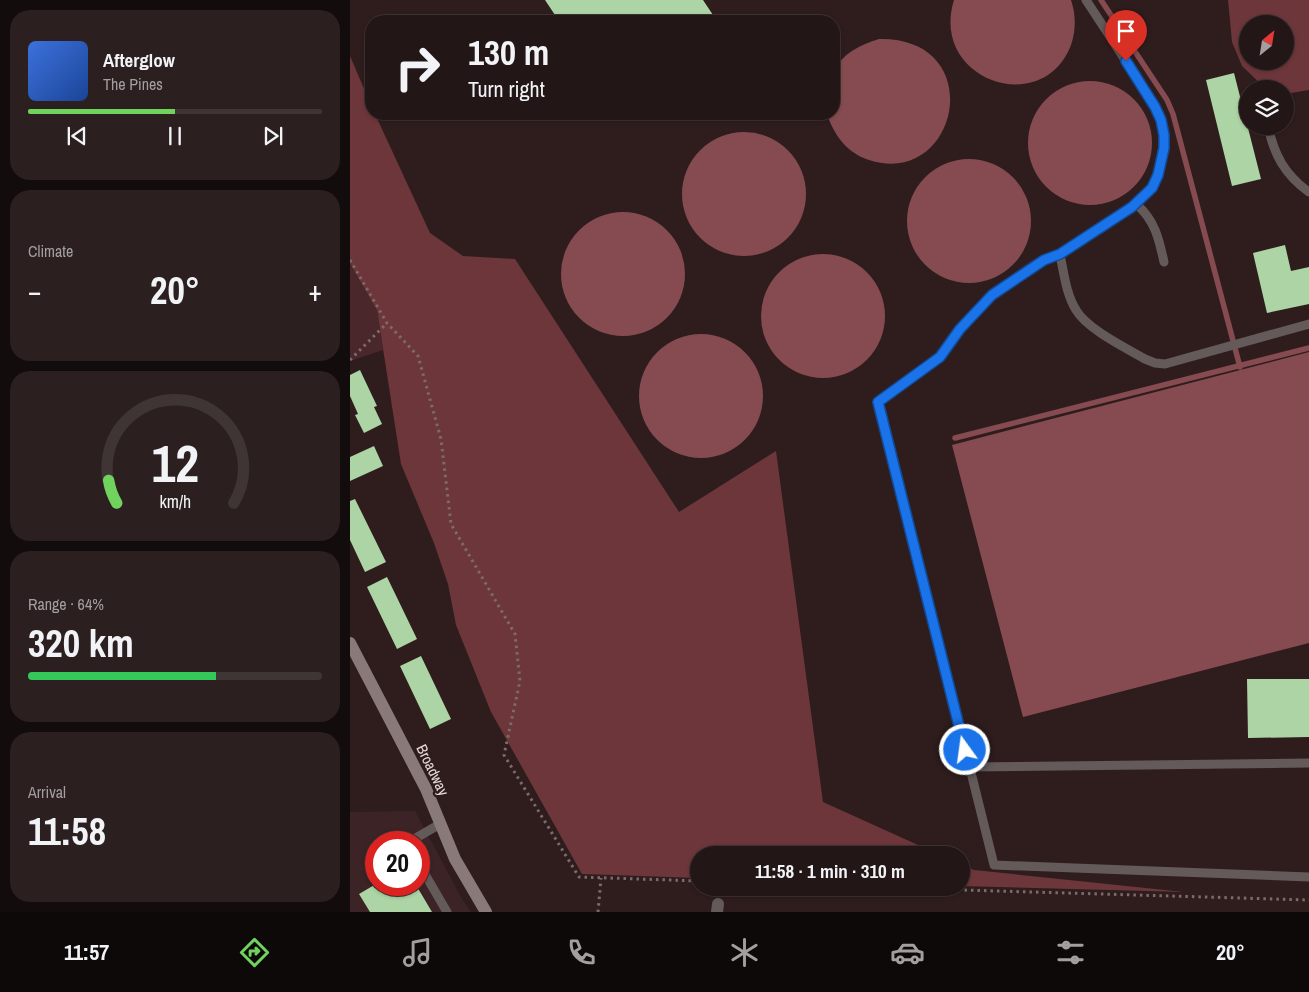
<!DOCTYPE html>
<html lang="en">
<head>
<meta charset="utf-8">
<style>
	:root { --surface:#231616; --page:#2b1f1f; --text:#f1f3f6; --muted:#a39fa1; --line:#403535; --accent:#70d35e }
	body { margin:0; font-family:"Archivo Narrow",sans-serif; background:var(--page); color:var(--text); height:100vh; display:flex; flex-direction:column; font-size:19px; white-space:nowrap }
	* { box-sizing:border-box; margin:0 }
	p { font-size:16px; color:var(--muted) }
	.icon { flex:none; width:28px; height:28px; fill:none; stroke:currentColor; stroke-width:2; stroke-linecap:round; stroke-linejoin:round }
	.map { position:relative; flex:1; overflow:hidden }
	.panel { display:flex; flex-direction:column; gap:10px; padding:10px; background:#130c0c; width:350px }
	.panel>* { flex:none }
	.hud { position:absolute; left:15px; top:15px; width:475px; height:105px; border-radius:20px; box-shadow:0 1px 4px #0004,0 0 0 1px var(--line); background:#231616; color:var(--text); overflow:hidden }
	.needle { width:32px; rotate:30deg }
	.fabs { position:absolute; left:889px; top:15px; display:grid; gap:10px }
	.fabs a { display:grid; place-items:center; width:55px; height:55px; border-radius:50%; background:var(--surface); box-shadow:0 1px 4px #0004,0 0 0 1px var(--line); font-size:25px }
	.speed { position:absolute; left:15px; top:831px; display:flex; gap:10px; font-size:25px; font-weight:700; text-align:center }
	.speed>* { display:grid; place-content:center; width:65px; height:65px; border-radius:50%; background:var(--surface); box-shadow:0 1px 4px #0004,0 0 0 1px var(--line); line-height:1 }
	.speed .limit { border:8px solid #d22; background:#fff; color:#111 }
	.pin { position:absolute; display:grid; place-items:center; width:42px; height:42px; color:#fff; margin:-51px -21px; border-radius:50% 50% 50% 0; rotate:-45deg; box-shadow:0 0 5px #0007 }
	.pin .icon { rotate:45deg }
	.me { position:absolute; width:55px; margin:-28px; rotate:346deg; stroke-linejoin:round; filter:drop-shadow(0 0 4px #0008) }
	.turn { display:flex; align-items:center; gap:18px; height:105px; padding:0 20px; font-size:22px }
	.turn .icon { width:65px; height:65px; stroke-width:2.5 }
	.turn b { display:block; font-size:35px; line-height:42px }
	.big { font-size:38px; font-weight:700; line-height:1.1 }
	.panel .tile { flex:1; display:flex; flex-direction:column; justify-content:center; gap:8px; min-width:0; padding:0 18px; border-radius:20px; background:var(--page) }
	.panel .dial { align-items:center; gap:0 }
	.dial svg { height:130px; overflow:visible; fill:none; stroke:var(--line); stroke-width:7; stroke-linecap:round; text-anchor:middle }
	.dial text { fill:var(--text); stroke:none }
	.song { display:flex; align-items:center; gap:15px }
	.cover { width:60px; height:60px; border-radius:8px; background:linear-gradient(135deg,hsl(220 70% 55%),hsl(220 70% 35%)) }
	.played { height:5px; border-radius:2px; background:linear-gradient(90deg,var(--accent) 50%,var(--line) 50%) }
	.keys { display:flex; justify-content:space-around; direction:ltr }
	.heat { display:flex; justify-content:space-between; align-items:center; font-size:28px; direction:ltr }
	.charge { height:8px; border-radius:4px; background:linear-gradient(90deg,#34c759 64%,var(--line) 0) }
	.trip { position:absolute; left:340px; top:846px; width:280px; height:50px; border-radius:25px; background:var(--surface); box-shadow:0 1px 4px #0004,0 0 0 1px var(--line); font-weight:700; line-height:50px; text-align:center }
	.tab-bar { display:flex; height:80px; justify-content:space-around; align-items:center; background:#0e0909; color:var(--muted) }
	.tab-bar .icon { width:35px; height:35px }
	.tab-bar .current { color:var(--accent) }
	.tab-bar b { font-size:22px; color:var(--text) }
	main { display:flex; flex:1; min-height:0 }
	.map>svg:first-child { display:block }
	.built { fill:#3c2325; fill-rule:evenodd }
	.green { fill:#4a272a }
	.forest { fill:#6d363b; fill-rule:evenodd }
	.water { fill:#854b50 }
	.lines { fill:none; stroke-linecap:round; stroke-linejoin:round }
	.stream { stroke:#854b50; stroke-width:5.5 }
	.building { fill:#acd4a4 }
	.path { stroke:#7b6b6b; stroke-width:3; stroke-dasharray:2.5 4; stroke-linecap:butt }
	.lane { stroke:#645a5a; stroke-width:9 }
	.street { stroke:#645a5a; stroke-width:12 }
	.secondary { stroke:#897979; stroke-width:12 }
	.route-casing { stroke:#114b97; stroke-width:12 }
	.route { stroke:#1a73e8; stroke-width:9 }
	.labels { text-anchor:middle; dominant-baseline:central; stroke-width:5; stroke-linejoin:round; paint-order:stroke }
	.street-label { font-size:15px; fill:#e5d8d8; stroke:#2f1d1e }
</style>
</head>
<body>
<main>
<section class="panel">
<div class="tile">
<div class="song"><i class="cover"></i><div><b>Afterglow</b><p>The Pines</p></div></div>
<div class="played"></div>
<div class="keys"><svg class="icon" aria-label="previous" viewBox="0 0 24 24"><path d="M18 5L8 12l10 7zM5 5v14"/></svg><svg class="icon" aria-label="pause" viewBox="0 0 24 24"><path d="M8 5v14M16 5v14"/></svg><svg class="icon" aria-label="next" viewBox="0 0 24 24"><path d="M6 5l10 7-10 7zM19 5v14"/></svg></div>
</div>
<div class="tile"><p>Climate</p>
<div class="heat"><a>−</a><b class="big">20°</b><a>+</a></div>
</div>
<div class="tile dial"><svg viewBox="0 0 100 80">
<path d="M14 69A42 42 0 1 1 86 69"/>
<path d="M14 69A42 42 0 0 1 9 55" stroke="#70d35e"/>
<text x="50" y="56" font-size="32" font-weight="700">12</text>
<text x="50" y="72" font-size="11">km/h</text>
</svg></div>
<div class="tile"><p>Range · 64%</p><b class="big">320 km</b><div class="charge"></div></div>
<div class="tile"><p>Arrival</p><b class="big">11:58</b></div>
</section>
<div class="map">
<svg width="959" height="912" viewBox="0 0 959 912">
	<rect width="100%" height="100%" fill="#2f1d1e"/>
	<path class="built" d="M65,811L112,899L121,912H0V812ZM26,842H69V885H26Z"/>
	<path class="green" d="M0,263L27,310L33,350L0,361Z"/>
	<path class="forest" d="M878,0H959V90L935,94V89H916L892,66L882,42ZM898,24H935V61H898Z
		M0,56L21,105V114H25L80,233L113,256L165,259L329,512L426,451L473,802L590,855H349V878L232,874L141,712L106,625L98,584L84,543L51,464L27,310L0,263Z
		M611,864L624,870L834,892L611,886Z"/>
	<path class="water" d="M604,0H721C726,15 726,30 721,45C693,119 579,80 604,0Z
		M529,39C640,37 609,189 519,160C497,153 484,135 477,114H484V71C493,53 510,45 529,39Z
		M678 143a62 62 0 1 1 124 0a62 62 0 1 1-124 0Z
		M332 194a62 62 0 1 1 124 0a62 62 0 1 1-124 0Z
		M557 221a62 62 0 1 1 124 0a62 62 0 1 1-124 0Z
		M211 274a62 62 0 1 1 124 0a62 62 0 1 1-124 0Z
		M411 316a62 62 0 1 1 124 0a62 62 0 1 1-124 0Z
		M289 396a62 62 0 1 1 124 0a62 62 0 1 1-124 0Z
		M959,352V643L673,717L602,445Z"/>
	<g class="lines">
		<path class="stream" d="M751,0L817,100L823,114L890,367
			M605,438L959,348"/>
	</g>
	<path class="building" d="M195,0H353L367,21H209Z
		M884,73L911,179L882,186L856,80Z
		M935,245L941,271L959,267V304L917,313L903,253Z
		M10,370L27,406L24,407L32,424L14,433L5,415L8,414L0,396V375Z
		M24,446L33,466L0,481V457Z
		M5,499L36,562L15,572L0,540V501Z
		M37,577L67,639L47,649L17,587Z
		M71,656L101,719L80,729L50,666Z
		M897,679H959V737L898,738Z
		M26,884L66,885L82,912H20L9,894Z"/>
	<g class="lines">
		<path class="path" d="M0,260L37,323L68,356L91,439L101,524L165,634L170,681L154,755L229,877L349,881
			M0,360L37,323
			M543,888L959,900
			M248,912L251,878"/>
		<path class="lane" d="M918,126C924,155 935,175 959,192
			M786,204C805,220 809,239 814,262
			M710,255L782,207C799,191 805,186 810,163C821,120 802,102 780,68C766,45 751,23 736,0
			M959,324L815,364L805,363L795,359C776,348 737,329 726,310C716,294 714,273 710,255L693,260L642,295L610,329L590,357L529,402L644,865L959,877
			M620,767L959,763
			M59,842L90,824
			M69,864L97,912"/>
		<path class="street" d="M367,912L368,904"/>
		<path class="secondary" d="M0,643L76,789L105,859L136,912"/>
	</g>
	<g class="lines">
		<g class="route-casing">
			<path id="route" d="M615,750L528,402L590,357L610,329L642,295L694,260L710,254L782,207L802,188L808,175L814,148V135L811,120L805,107L776,61"/>
		</g>
		<use href="#route" class="route"/>
	</g>
	<g class="labels">
		<g class="street-label">
			<text transform="translate(83 770) rotate(64)">Broadway</text>
		</g>
	</g>
</svg>
<div class="fabs">
<a><svg class="needle" viewBox="-14 -14 28 28"><path d="M0-13l5 13h-10z" fill="#e53935"/><path d="M0 13l5-13h-10z" fill="#a39fa1"/></svg></a>
<a><svg class="icon" aria-label="layers" viewBox="0 0 24 24"><path d="M12 4l9 5-9 5-9-5zM3 14l9 5 9-5"/></svg></a>
</div>
<div class="speed"><div class="limit">20</div></div>
<div class="pin" style="left:776px;top:61px;background:#d93025"><svg class="icon" aria-label="arrive" viewBox="0 0 24 24"><path d="M6 21V4h12l-3 4 3 4H6"/></svg></div>
<svg class="me" style="left:615px;top:750px" viewBox="-20 -20 40 40"><circle r="17" fill="#1a73e8" stroke="#fff" stroke-width="3"/><path d="M0-11L8 9 0 5-8 9z" fill="#fff"/></svg>
<div class="trip">11:58 · 1 min · 310 m</div>
<div class="hud">
<div class="turn"><svg class="icon" aria-label="right" viewBox="0 0 24 24"><path d="M7 20v-9h11M14 6l5 5-5 5"/></svg><div><b>130 m</b>Turn right</div></div>
</div>
</div>
</main>
<nav class="tab-bar">
<b>11:57</b>
<svg class="icon current" aria-label="directions" viewBox="0 0 24 24"><path d="M12 3l9 9-9 9-9-9zM9 14v-3h6M13 9l2 2-2 2"/></svg>
<svg class="icon" aria-label="music" viewBox="0 0 24 24"><path d="M9 18V5l10-2v13"/><circle cx="6" cy="18" r="3"/><circle cx="16" cy="16" r="3"/></svg>
<svg class="icon" aria-label="phone" viewBox="0 0 24 24"><path d="M5 4h4l2 5-3 2q2 4 5 5l2-3 5 2v4C11 20 4 13 5 4z"/></svg>
<svg class="icon" aria-label="climate" viewBox="0 0 24 24"><path d="M12 3v18M4 7l16 10M4 17L20 7"/></svg>
<svg class="icon" aria-label="car" viewBox="0 0 24 24"><path d="M5 17H2v-5l4-1 3-4h7l3 4 3 1v5h-3M9 17h6M6 11h13"/><circle cx="7" cy="17" r="2"/><circle cx="17" cy="17" r="2"/></svg>
<svg class="icon" aria-label="filters" viewBox="0 0 24 24"><path d="M4 7h16M4 17h16"/><circle cx="9" cy="7" r="2"/><circle cx="15" cy="17" r="2"/></svg>
<b>20°</b>
</nav>
</body>
</html>
